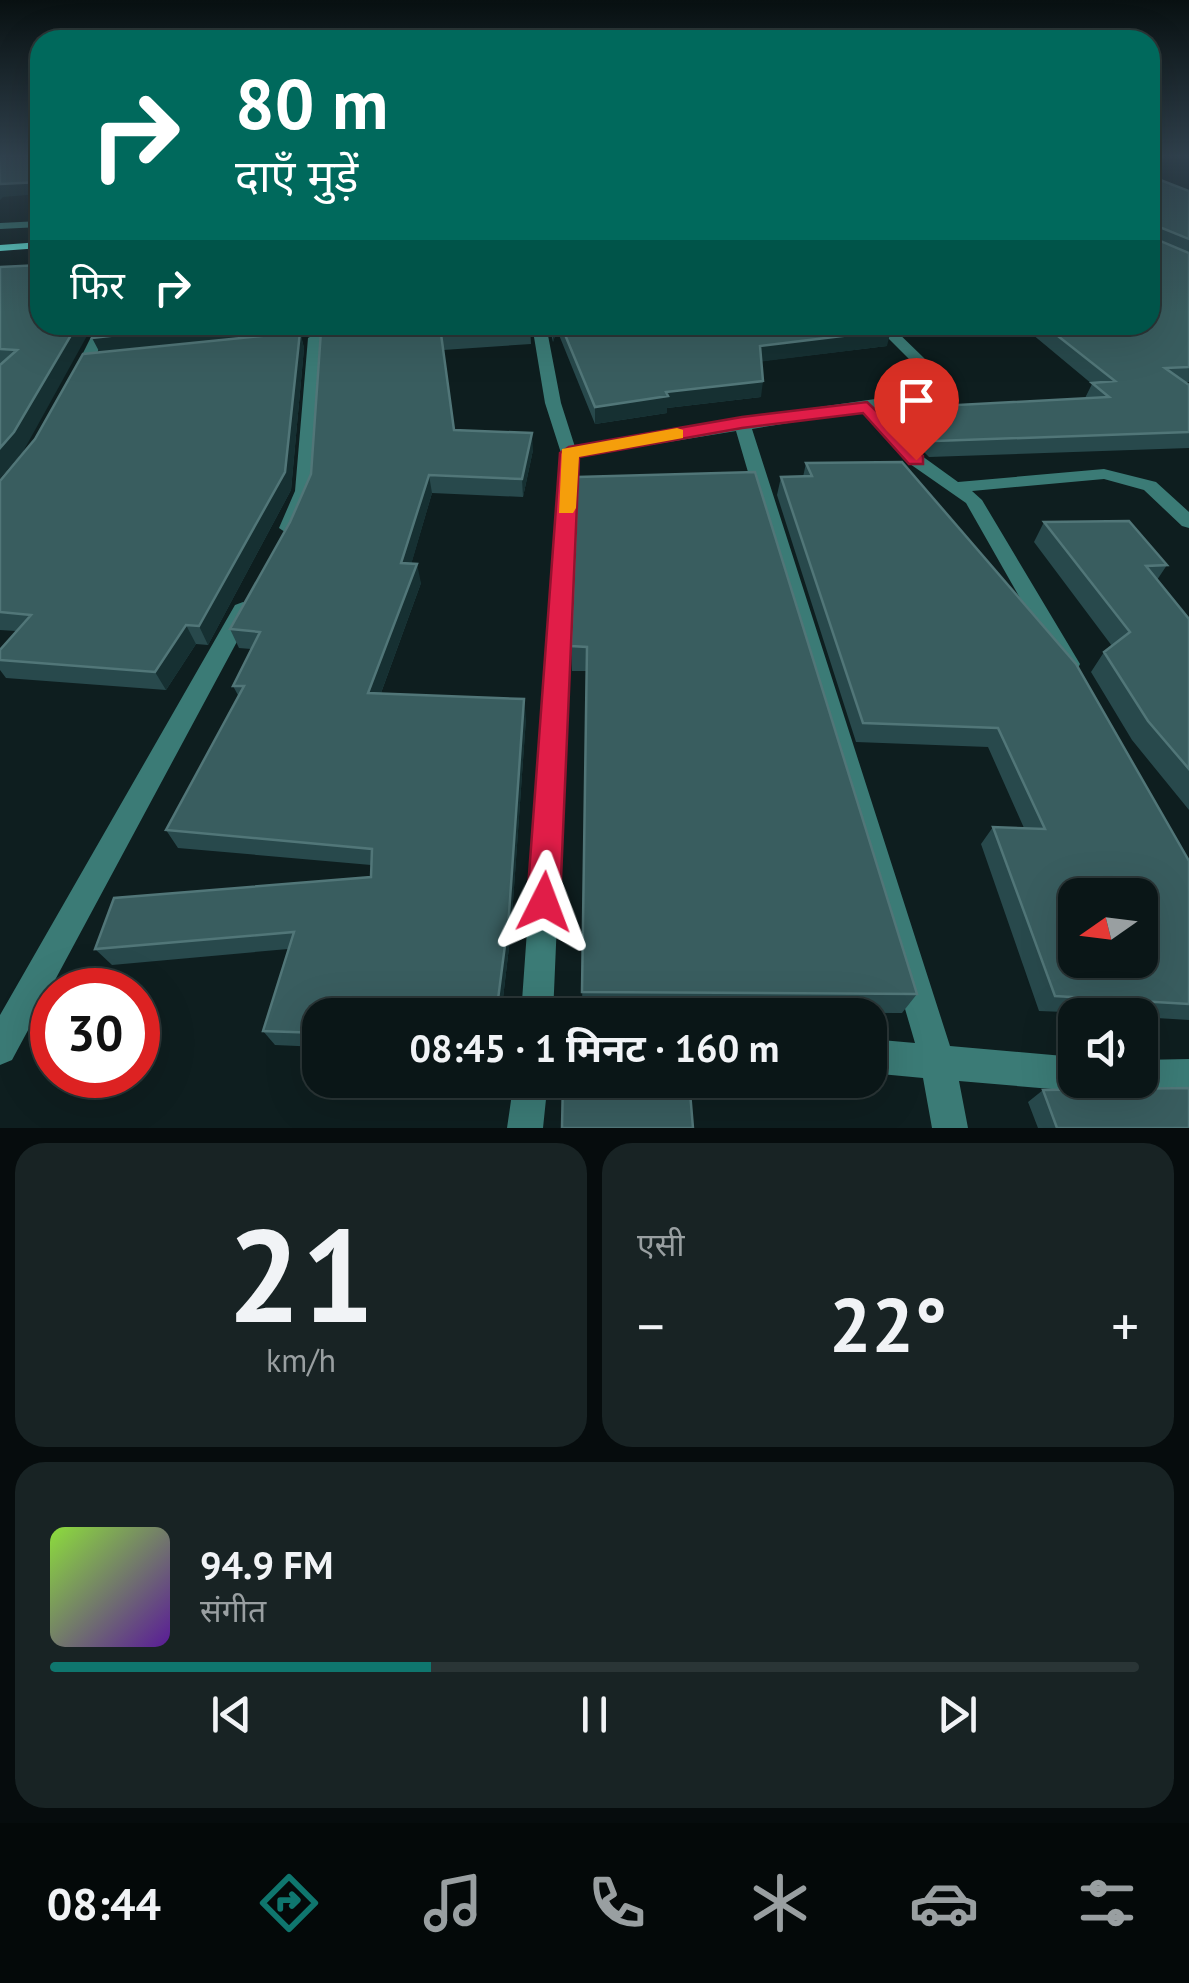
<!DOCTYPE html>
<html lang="hi">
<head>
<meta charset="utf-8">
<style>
	:root { --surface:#0a1617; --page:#182324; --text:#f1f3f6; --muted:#999fa1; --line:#2a3536; --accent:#0f766e }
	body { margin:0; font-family:"PT Sans","Noto Sans Devanagari",sans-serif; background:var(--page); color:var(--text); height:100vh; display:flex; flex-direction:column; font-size:38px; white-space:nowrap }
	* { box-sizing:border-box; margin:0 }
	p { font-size:32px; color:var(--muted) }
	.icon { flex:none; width:55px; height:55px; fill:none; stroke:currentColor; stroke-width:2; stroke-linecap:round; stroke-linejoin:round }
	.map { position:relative; height:1128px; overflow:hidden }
	.panel { display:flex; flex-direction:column; gap:15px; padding:15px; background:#060c0d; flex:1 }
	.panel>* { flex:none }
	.guide { position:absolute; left:30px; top:30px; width:1130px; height:305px; border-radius:30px; box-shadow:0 10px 40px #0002,0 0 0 2px var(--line); background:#00695c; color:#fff; overflow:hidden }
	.needle { width:65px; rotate:256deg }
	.fabs { position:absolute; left:1058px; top:878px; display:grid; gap:20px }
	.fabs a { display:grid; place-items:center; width:100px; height:100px; border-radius:20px; background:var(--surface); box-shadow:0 10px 40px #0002,0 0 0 2px var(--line); font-size:50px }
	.speed { position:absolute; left:30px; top:968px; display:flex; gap:20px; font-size:50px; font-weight:700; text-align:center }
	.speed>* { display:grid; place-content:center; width:130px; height:130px; border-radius:50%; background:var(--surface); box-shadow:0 10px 40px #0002,0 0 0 2px var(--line); line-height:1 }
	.speed .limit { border:15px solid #d22; background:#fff; color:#111 }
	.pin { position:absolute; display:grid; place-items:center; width:85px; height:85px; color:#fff; margin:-102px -42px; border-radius:50% 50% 50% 0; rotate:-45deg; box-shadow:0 0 10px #0007 }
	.pin .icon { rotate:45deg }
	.me { position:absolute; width:110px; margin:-55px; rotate:3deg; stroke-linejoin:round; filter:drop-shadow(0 0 8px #0008) }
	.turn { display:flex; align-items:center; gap:35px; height:210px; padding:0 40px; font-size:45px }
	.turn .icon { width:130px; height:130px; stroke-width:2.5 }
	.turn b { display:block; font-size:70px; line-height:85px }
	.then { display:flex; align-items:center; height:95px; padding:0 40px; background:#0003; gap:20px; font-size:38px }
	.big { font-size:75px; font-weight:700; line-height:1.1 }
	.panel .tile { flex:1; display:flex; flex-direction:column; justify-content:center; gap:15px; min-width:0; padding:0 35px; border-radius:30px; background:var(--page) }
	.panel .dial { align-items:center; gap:0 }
	.dial b { font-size:130px; line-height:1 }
	.song { display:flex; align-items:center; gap:30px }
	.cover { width:120px; height:120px; border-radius:15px; background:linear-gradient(135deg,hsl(90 70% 55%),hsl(270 70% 35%)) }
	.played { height:10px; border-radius:5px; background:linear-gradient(90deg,var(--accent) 35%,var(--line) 35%) }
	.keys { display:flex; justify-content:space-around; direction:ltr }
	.heat { display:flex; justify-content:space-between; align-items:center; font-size:55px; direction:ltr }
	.panel .tiles { flex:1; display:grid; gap:15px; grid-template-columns:1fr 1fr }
	.tile:last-child { grid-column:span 2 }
	.trip { position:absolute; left:302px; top:998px; width:585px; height:100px; border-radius:30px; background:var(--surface); box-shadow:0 10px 40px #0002,0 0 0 2px var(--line); font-weight:700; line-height:100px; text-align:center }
	.menu { display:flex; height:160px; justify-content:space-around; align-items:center; background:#040909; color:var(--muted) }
	.menu .icon { width:70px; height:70px }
	.menu .active { color:var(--accent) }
	.menu b { font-size:45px; color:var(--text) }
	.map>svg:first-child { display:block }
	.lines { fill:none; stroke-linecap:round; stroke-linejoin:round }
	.minor { fill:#3b7b76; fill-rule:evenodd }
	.secondary { fill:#6af7e9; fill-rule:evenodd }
	.wall { fill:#28494c }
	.shaded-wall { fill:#163032 }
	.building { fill:#395d5f; stroke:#517678; stroke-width:2.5; fill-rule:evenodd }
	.route { fill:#e11d48; stroke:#92132f; stroke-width:2.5 }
	.slow { fill:#f59e0b }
</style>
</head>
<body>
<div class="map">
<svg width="1189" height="1128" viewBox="0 0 1189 1128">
	<rect width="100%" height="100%" fill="#0e1e1f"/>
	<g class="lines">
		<path class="minor" d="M40,221V227L0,229V223Z
			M97,325H111L85,377L73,380L71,377Z
			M532,325H546L561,403L575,447L742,418L917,393L924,387L913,363L875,325H890L924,358L939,388L927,400L877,409L922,456L958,482L1104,469L1156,482L1189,512V528L1182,526L1144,490L1104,479L972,491L982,500L1080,664L1077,670L1069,673L1061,670L966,503L910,464L862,411L752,429L950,1046L1075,1057V1080H1090L1087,1086L1075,1091L959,1081L968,1128H932L923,1078L870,1073V1039L915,1043L736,431L577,457L553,1015H521L561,453L545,403Z
			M315,334L322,338C320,374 323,522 288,534L279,528L295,491L308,338Z
			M243,602L251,605L254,610L12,1060L0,1065V1015L235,605Z
			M1189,1059V1093L1140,1094L1128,1089L1124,1080H1140V1060Z
			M514,1080H548L543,1128H507Z"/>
		<path class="secondary" d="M40,242V248L0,251V245Z"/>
	</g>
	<path class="wall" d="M1150,176L1189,191V382H1184L1189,385V448L929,457L896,424L901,408L1085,398L1092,384L1026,329L1000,332L990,325H1150Z
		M40,265L24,450L0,478V267Z
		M99,325H530L531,344L443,350L454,430L533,450L523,497L432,493L411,564L421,583L381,693L526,718L511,930L501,1015H320V1047L275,1045L263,1031L288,949L112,965L95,949L371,877V865L178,848L166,830L239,697L233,686L251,649L239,648L230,629L290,522L311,474L356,327L323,328L183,344L300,332L304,348L291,490L208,645L196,644L166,690L6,678L0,670V650L16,631L0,630V481L35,439L99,353Z
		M549,325H885L887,346L761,361V397L667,408V413L595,424L557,330L553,342Z
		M806,463L1189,861V1020L1140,1017V1015L1039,1011L981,844L993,827L1024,828L988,747L856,742L777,495L781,477H803Z
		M578,477L917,994L902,1013L582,1012L586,671H572L571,646Z
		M1044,522L1167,565L1157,580L1189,619V810L1132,740L1091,672L1104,652L1112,646L1034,542Z
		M1043,1090L1189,1128H1038L1028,1102Z"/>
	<path class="shaded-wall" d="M40,182V194L3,197L0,200V184Z
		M77,325H93L24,450L0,478V448Z
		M207,325H322L323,328L100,353L92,338Z
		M553,325H557V330L553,342Z
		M1002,325H1027L1026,329L1000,332Z
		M891,330L887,346L757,362L760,346Z
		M300,332L304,348L291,490L208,645L199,626Z
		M763,381L761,397L667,408V413L595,424V407L666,392Z
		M532,433L533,450L523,497L522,479Z
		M429,475L432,493L406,582L401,563Z
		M417,564L421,583L374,712L368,693Z
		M186,625L196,644L166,690L155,672Z
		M524,699L526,718L511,930L501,1015H496Z"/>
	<path class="building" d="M0,155H40V182L0,184Z
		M1150,176L1189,191V239L1157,226L1152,230L1153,238L1189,253V367L1165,368L1189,385V432L935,441L901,408L1109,397L1092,383L1115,381L1044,325H1150Z
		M40,265V325H77L14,432L0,448V365L17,350L0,349V267Z
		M99,325H207L92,338Z
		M376,325H530V328L441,334L454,430L532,433L522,479L429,475L401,563L417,564L368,693L524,699L509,914L496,1015H320V1033L263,1031L294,932L95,949L114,898L371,877L372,849L166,830L244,686H233L260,632L230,629L290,522L311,474L321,331Z
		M561,325H885L891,330L760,346L763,381L666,392L668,396L595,407Z
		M300,332L285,472L199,626L186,625L155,672L0,660V650L31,615L0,612V481L35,439L83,354Z
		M902,462L1076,664L1189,861V1004L1055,996L993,827L1045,829L998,728L863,723L781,477L812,476L806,463ZM1075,895H1140V960H1075Z
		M755,472L917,994L582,992L587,647L571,646L578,477Z
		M1129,521L1167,565L1146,566L1189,619V769L1148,721L1104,652L1130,632L1044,522Z
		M563,1080H689L693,1128H562Z
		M1189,1088V1128H1057L1043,1090Z"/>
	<linearGradient id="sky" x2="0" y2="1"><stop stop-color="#081011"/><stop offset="0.5" stop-color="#30414d"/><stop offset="1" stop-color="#30414d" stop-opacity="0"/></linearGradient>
	<rect width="1189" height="312" fill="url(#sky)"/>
	<path class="route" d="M867,402L923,456V464H909L863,413L742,428L579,457L560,902L555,914L544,919L532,914L527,902L560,453L569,447L742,417Z"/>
	<path class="slow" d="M677,428L683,430V438L579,457L576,508L573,513H559L562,449Z"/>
</svg>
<div class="fabs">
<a><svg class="needle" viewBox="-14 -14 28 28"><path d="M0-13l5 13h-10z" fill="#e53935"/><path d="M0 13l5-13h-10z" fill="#999fa1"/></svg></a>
<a><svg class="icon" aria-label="sound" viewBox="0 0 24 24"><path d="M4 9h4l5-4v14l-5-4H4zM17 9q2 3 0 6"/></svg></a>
</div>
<div class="speed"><div class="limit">30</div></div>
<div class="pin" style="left:916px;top:460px;background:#d93025"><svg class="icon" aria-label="arrive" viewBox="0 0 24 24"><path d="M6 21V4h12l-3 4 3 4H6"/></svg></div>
<svg class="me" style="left:544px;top:902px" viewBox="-20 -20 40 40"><path d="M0-17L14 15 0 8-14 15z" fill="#e11d48" stroke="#fff" stroke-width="4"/></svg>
<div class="trip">08:45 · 1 मिनट · 160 m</div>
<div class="guide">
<div class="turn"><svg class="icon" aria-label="right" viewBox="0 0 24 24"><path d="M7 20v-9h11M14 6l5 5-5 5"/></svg><div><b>80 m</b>दाएँ मुड़ें</div></div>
<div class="then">फिर<svg class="icon" aria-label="right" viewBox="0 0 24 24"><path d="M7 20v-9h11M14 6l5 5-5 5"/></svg></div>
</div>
</div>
<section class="panel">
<div class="tiles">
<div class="tile dial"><b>21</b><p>km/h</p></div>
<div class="tile"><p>एसी</p>
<div class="heat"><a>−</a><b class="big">22°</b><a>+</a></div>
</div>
<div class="tile">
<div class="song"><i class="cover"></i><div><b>94.9 FM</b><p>संगीत</p></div></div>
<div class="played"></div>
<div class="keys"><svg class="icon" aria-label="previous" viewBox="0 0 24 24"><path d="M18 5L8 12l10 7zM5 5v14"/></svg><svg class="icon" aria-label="pause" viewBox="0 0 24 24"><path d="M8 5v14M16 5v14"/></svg><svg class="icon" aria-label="next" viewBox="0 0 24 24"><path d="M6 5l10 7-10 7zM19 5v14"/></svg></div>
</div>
</div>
</section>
<nav class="menu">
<b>08:44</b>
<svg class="icon active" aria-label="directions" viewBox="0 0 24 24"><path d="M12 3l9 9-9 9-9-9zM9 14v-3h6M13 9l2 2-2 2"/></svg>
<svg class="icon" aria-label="music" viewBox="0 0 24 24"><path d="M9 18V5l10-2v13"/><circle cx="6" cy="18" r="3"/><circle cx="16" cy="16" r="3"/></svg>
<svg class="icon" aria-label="phone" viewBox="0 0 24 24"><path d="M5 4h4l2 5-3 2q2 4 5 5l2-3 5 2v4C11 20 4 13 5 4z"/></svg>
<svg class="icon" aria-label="climate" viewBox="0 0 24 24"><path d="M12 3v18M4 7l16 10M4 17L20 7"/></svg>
<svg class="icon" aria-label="car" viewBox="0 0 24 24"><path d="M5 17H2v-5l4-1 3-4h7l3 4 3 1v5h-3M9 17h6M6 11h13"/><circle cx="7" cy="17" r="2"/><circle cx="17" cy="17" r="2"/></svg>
<svg class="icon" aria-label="filters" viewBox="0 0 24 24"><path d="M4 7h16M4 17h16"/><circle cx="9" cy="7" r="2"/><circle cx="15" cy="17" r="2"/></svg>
</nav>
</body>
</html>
